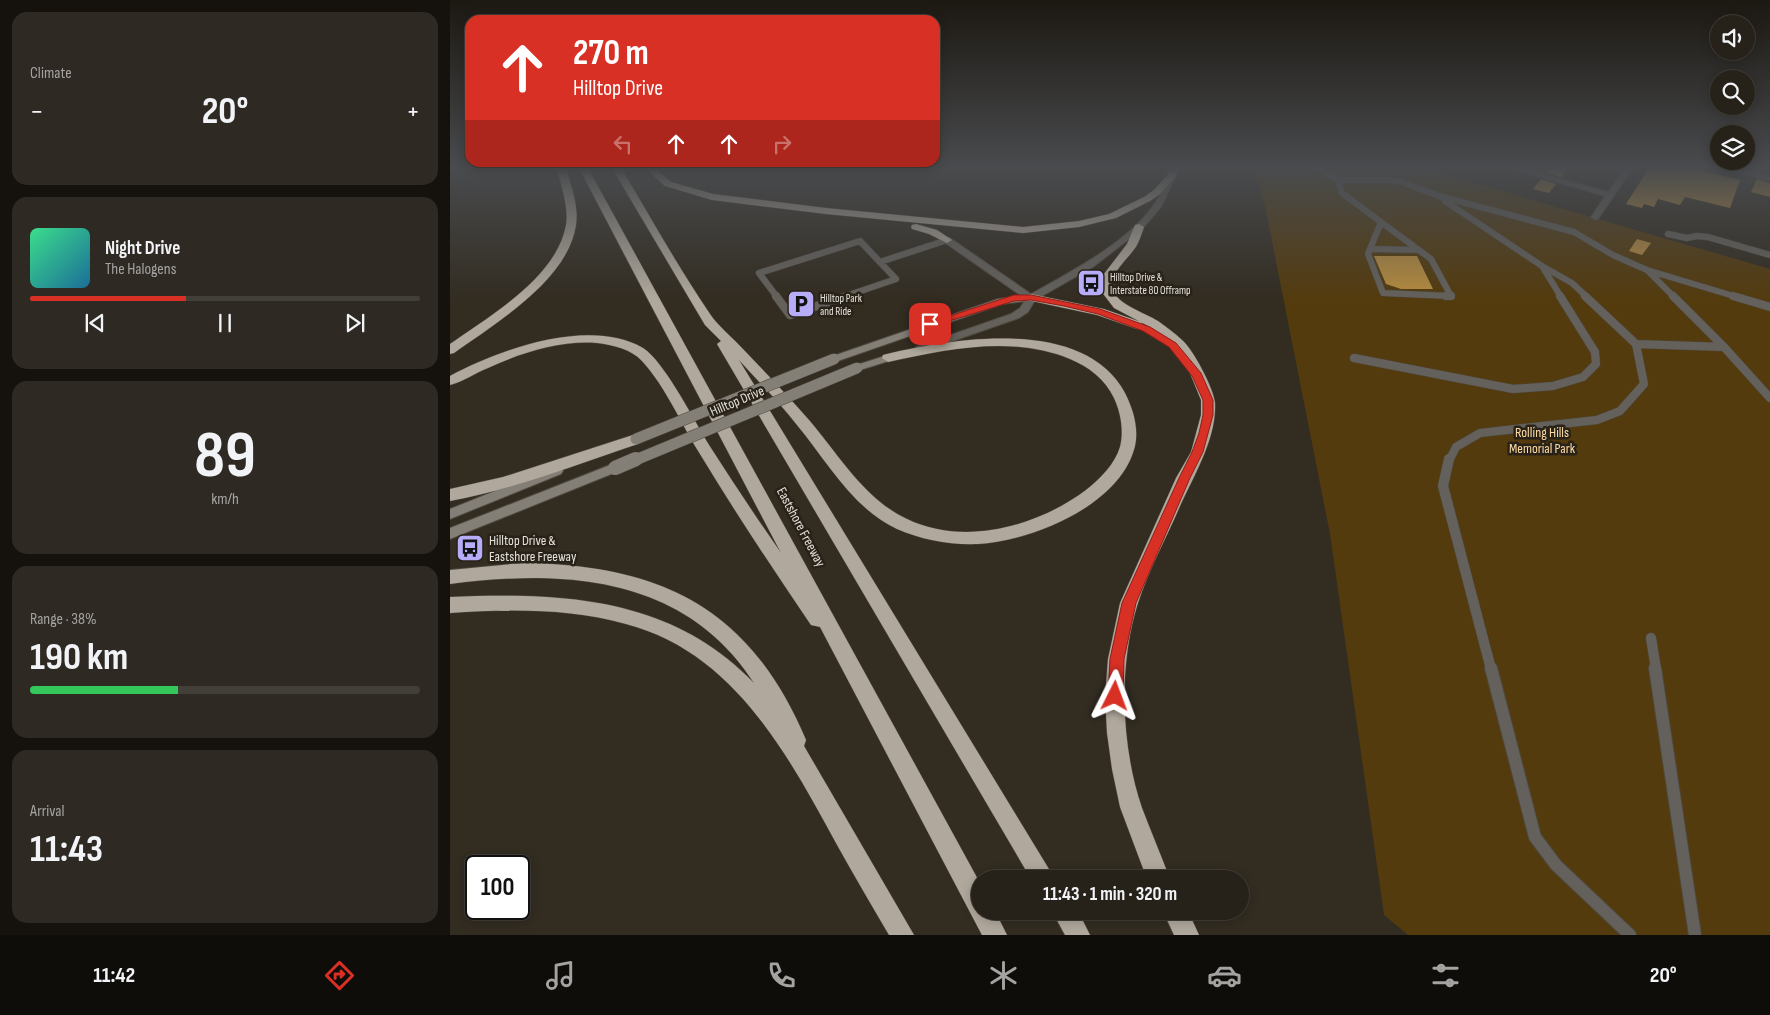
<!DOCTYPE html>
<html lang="en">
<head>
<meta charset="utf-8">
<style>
	:root { --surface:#262119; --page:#2e2922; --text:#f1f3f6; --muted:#a4a3a2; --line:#423e38; --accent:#d93025 }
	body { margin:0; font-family:"Sofia Sans Condensed",sans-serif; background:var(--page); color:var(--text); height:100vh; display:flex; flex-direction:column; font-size:19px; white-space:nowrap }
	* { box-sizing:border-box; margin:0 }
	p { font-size:16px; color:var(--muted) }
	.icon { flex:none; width:28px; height:28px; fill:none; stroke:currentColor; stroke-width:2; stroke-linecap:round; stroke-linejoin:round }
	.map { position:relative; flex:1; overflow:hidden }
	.details { display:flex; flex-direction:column; gap:12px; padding:12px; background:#15120e; width:450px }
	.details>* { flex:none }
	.hud { position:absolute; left:15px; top:15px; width:475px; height:152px; border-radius:15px; box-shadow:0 2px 12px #0003,0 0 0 1px var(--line); background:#d93025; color:#fff; overflow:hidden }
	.fabs { position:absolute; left:1260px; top:15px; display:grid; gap:10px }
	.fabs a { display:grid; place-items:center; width:45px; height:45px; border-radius:50%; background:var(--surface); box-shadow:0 2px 12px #0003,0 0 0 1px var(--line); font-size:25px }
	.speed { position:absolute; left:15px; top:855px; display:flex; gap:10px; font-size:25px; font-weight:700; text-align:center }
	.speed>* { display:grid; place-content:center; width:65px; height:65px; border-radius:50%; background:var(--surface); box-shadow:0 2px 12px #0003,0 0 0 1px var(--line); line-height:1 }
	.speed .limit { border:2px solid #111; border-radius:8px; background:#fff; color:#111 }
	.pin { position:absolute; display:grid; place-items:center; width:42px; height:42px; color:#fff; margin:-21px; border-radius:10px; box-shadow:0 2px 8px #0006 }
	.me { position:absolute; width:55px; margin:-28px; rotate:3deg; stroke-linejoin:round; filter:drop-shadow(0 0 4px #0008) }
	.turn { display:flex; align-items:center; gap:18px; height:105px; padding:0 25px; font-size:22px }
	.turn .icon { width:65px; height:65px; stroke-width:2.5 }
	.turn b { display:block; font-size:35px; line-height:42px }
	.lanes { display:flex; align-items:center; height:48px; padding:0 25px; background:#0003; justify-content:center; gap:25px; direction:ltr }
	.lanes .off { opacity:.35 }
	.big { font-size:38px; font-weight:700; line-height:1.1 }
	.details .card { flex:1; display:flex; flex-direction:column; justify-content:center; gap:8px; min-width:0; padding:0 18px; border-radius:15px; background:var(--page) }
	.details .dial { align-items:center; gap:0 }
	.dial b { font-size:65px; line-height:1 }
	.song { display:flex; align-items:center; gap:15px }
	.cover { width:60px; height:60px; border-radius:8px; background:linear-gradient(135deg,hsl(150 70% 55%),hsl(200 70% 35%)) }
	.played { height:5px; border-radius:2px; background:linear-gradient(90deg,var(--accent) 40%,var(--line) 40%) }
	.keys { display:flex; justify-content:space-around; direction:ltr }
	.heat { display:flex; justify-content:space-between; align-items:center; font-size:28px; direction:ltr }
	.charge { height:8px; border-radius:4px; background:linear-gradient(90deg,#34c759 38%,var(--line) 0) }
	.trip { position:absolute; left:521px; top:870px; width:278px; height:50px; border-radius:25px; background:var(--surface); box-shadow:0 2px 12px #0003,0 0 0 1px var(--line); font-weight:700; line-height:50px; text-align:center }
	.tab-bar { display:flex; height:80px; justify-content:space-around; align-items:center; background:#0f0d0a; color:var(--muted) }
	.tab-bar .icon { width:35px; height:35px }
	.tab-bar .current { color:var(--accent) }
	.tab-bar b { font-size:22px; color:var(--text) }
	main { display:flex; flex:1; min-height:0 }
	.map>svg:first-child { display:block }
	.green { fill:#533b0e }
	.building { fill:#b58b40 }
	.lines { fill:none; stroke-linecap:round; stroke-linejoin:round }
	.service-far3-casing { stroke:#4f493f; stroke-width:7 }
	.service-far2-casing { stroke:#4f493f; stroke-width:9 }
	.service-far1-casing { stroke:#4f493f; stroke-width:11 }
	.service-casing { stroke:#4f493f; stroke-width:14 }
	.minor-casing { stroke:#4f493f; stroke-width:2 }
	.tertiary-casing { stroke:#4f493f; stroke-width:2 }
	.secondary-casing { stroke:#4f493f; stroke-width:2 }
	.motorway-casing { stroke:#4f493f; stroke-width:1 }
	.service-far3 { stroke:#64615c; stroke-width:6 }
	.service-far2 { stroke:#64615c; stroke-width:8 }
	.service-far1 { stroke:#64615c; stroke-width:10 }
	.service { stroke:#64615c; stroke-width:12 }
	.minor { fill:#64615c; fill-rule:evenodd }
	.tertiary { fill:#64615c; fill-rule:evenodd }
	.secondary { fill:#837e76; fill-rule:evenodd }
	.motorway { fill:#b0a89c; fill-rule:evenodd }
	.secondary-bridge-far1-casing { stroke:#4f493f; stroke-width:12; stroke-linecap:butt }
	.secondary-bridge-casing { stroke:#4f493f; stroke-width:15; stroke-linecap:butt }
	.secondary-bridge-far1 { stroke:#837e76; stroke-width:11 }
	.secondary-bridge { stroke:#837e76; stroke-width:14 }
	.route { fill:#d93025; stroke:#8d1f18 }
	.labels { text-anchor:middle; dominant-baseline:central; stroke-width:5; stroke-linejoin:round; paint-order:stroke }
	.far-poi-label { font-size:11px; fill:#e5e1db; stroke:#282218; text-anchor:start }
	.street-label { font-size:14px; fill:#e5e1db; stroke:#282218 }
	.park-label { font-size:14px; fill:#ffdca4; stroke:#282218 }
	.poi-label { font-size:14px; fill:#e5e1db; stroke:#282218; text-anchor:start }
</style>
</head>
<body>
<main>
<section class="details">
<div class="card"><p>Climate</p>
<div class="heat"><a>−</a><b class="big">20°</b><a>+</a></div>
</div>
<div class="card">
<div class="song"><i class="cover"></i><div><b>Night Drive</b><p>The Halogens</p></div></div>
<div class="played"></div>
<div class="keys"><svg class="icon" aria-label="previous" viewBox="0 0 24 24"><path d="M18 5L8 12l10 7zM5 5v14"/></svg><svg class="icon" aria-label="pause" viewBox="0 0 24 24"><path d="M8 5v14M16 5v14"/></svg><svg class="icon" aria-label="next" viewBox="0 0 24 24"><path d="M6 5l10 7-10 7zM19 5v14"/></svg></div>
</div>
<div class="card dial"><b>89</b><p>km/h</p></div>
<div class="card"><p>Range · 38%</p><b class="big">190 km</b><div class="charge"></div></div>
<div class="card"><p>Arrival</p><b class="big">11:43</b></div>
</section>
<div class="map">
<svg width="1320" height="935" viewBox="0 0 1320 935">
	<rect width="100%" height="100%" fill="#322c21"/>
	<path class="green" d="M803,168H973L1320,269V935H958L934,915L880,534L815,206Z"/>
	<path class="building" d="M1100,168H1118L1111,177L1096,173Z
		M1199,168H1256L1254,171L1290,180L1280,208L1235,197L1230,205L1208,199L1204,207L1194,204L1192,208L1176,204Z
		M1091,179L1106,184L1099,193L1083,189Z
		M1307,179L1320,183V197L1301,192Z
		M1187,239L1201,243L1192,255L1179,251Z
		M924,256H967L983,289H951L936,284Z"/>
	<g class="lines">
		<g class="service-far3-casing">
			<path id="service-far3" d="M868,168L888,180
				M995,201L1092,266L1122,283L1137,297
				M931,222L981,259L1001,296L933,293L918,254Z
				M931,222L892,193L888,180H939L952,182L989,196L1124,232L1163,255L1197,270
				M1218,234L1237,238L1247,236L1258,237L1320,255
				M920,249L969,250
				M430,262L497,240
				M1092,266L1111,297
				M327,297L309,273L410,241L446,279L393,297
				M1224,297L1197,270L1287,297"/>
		</g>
		<g class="service-far2-casing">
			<path id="service-far2" d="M326,296L340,315L397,296
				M996,296H1001
				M1135,296L1186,344
				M1223,296L1274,347
				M1283,296L1320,307
				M904,358L1063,389L1103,386L1133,377L1146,364L1145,352L1110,296
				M999,461L1006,447L1030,433L1147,420L1170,411L1194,384L1186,344L1274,347L1320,398"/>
		</g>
		<g class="service-far1-casing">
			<path id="service-far1" d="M999,459L993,486L1041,669
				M1201,638L1206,669"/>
		</g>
		<g class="service-casing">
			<path id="service" d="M1041,668L1085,837L1106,865L1180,935
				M1205,668L1245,935"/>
		</g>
		<g class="minor-casing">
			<path id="minor" d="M1058,168H1072L1158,192L1175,168H1183L1148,219L1145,220L1141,217L1155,196Z
				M1272,168H1286L1320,177V181Z"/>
		</g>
		<g class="tertiary-casing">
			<path id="tertiary" d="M722,168H730L711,207L692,229L643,267L585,300L578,312L569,318L474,351H466L465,349L466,347L561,314L570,308L576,299L494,242V238H500L581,294C619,273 678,242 703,206C711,195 716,181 722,168Z"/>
		</g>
		<g class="secondary-casing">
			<path id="secondary" d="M581,295L584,296V300L552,304L388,361H380L379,359L380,357L548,299Z
				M438,355L443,358L442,360L407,371L402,368L403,366Z
				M165,463L169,465L171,468L169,471L0,539V528Z
				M107,466L111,468L113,471L111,474L0,519V509Z"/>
		</g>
		<g class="motorway-casing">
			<path id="motorway" d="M107,168H116C121,186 129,206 126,225C118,280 46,323 4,353L0,354V344C40,316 107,277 116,225C119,207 111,186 107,168Z
				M129,168H138L530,883V911H545L557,935H532L370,627L361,625C323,569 285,512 250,454C231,424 216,387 192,361C181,349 163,345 147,343C111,340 70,353 38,368C25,373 13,382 0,385V376C50,349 140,317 193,348C214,361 245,422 259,445C282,481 306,517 331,553Z
				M162,168H171C200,216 228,267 260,314C268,326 281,336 291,347C314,371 337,395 359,420C389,455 414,499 457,519C515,547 588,526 636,490C650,479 665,464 670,447C674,431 671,413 664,398C655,379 639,367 620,359C561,335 498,349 438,362L432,358L433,355C502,338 634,316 675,393C683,409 689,428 685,446C671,505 582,541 528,544C500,545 472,540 447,529C402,508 377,461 347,425C329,402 308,381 289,360L605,879H581L267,344L271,341L255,325Z
				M195,168H205L221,182L263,194L376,208L573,227L629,221L659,214L694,197L704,190L719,173H725L727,175L710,194L700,201L666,218L629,227L573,233L376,214L262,200L215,186Z
				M466,224L487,230L502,240L497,243L479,234L462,229L461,227L462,225Z
				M689,224L694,227C692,233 690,239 687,245C680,257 665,268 662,282C658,302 696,313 708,321C716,327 725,333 732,340C743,349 764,389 765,403C767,440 741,480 727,513C714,542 698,572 688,603C668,665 671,747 692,808C701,832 711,855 720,879H697L670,807L662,769L657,733L655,696L658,659L670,603L726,478L741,452L751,415V400L733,356L725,346L700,327L664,308L651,291L650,283L654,274L677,244L685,225Z
				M581,294L654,309L691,322L693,325L687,329L647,315L577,300L575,298Z
				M186,434L191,435L193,439L191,443C128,464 65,489 0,501V489L53,477Z
				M72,563C211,565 300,607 356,740L354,746L464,935H439C421,904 403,874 386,843C337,753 283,652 176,624C119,608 59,609 0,613V597C112,592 222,597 304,683C235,576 115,569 0,584V570Z
				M602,911H628L640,935H615Z
				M713,911H738L749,935H724Z"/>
		</g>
		<use href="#service-far3" class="service-far3"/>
		<use href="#service-far2" class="service-far2"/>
		<use href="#service-far1" class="service-far1"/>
		<use href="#service" class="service"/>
		<use href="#minor" class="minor"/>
		<use href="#tertiary" class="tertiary"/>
		<use href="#secondary" class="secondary"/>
		<use href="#motorway" class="motorway"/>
		<g class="secondary-bridge-far1-casing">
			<path id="secondary-bridge-far1" d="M186,439L384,359
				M183,461L407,368"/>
		</g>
		<g class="secondary-bridge-casing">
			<path id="secondary-bridge" d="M165,468L186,459"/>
		</g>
		<use href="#secondary-bridge-far1" class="secondary-bridge-far1"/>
		<use href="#secondary-bridge" class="secondary-bridge"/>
	</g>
	<linearGradient id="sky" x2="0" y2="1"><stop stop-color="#1c1812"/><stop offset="0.56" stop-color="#494b4e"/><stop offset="1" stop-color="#494b4e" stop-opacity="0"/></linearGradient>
	<rect width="1320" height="299" fill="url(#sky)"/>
	<path class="route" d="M564,295H581L650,309L700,327L726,343L751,373L763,400V415L753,452L740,478L686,603L674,659L673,696L670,701L665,703L660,701L658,696L660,659L672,603L729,478L742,452L749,433L753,415V400L742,376L719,347L693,331L648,314L614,306L581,300L564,301L483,326H477L475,324Z"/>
	<defs>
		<g id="bus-square" transform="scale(1.4375)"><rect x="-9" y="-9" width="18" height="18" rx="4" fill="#b6acf8" stroke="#282218"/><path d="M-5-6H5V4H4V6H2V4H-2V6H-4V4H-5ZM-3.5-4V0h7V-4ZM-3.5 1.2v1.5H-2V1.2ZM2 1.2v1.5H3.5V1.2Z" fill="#111"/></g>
		<g id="parking-square" transform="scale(1.4375)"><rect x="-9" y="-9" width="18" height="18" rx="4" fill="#b6acf8" stroke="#282218"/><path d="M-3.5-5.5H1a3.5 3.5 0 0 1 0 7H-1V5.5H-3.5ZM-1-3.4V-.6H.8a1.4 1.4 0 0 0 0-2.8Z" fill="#111"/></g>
	</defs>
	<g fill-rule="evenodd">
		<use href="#bus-square" x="641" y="283"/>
		<use href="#parking-square" x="351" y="304"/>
		<use href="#bus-square" x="20" y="548"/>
	</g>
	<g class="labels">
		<g class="far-poi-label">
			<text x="660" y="277">Hilltop Drive &amp;<tspan x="660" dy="13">Interstate 80 Offramp</tspan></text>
			<text x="370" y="298">Hilltop Park<tspan x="370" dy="13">and Ride</tspan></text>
		</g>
		<g class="street-label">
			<text transform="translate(287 401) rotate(-23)">Hilltop Drive</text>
			<text transform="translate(351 527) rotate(62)">Eastshore Freeway</text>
		</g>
		<g class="park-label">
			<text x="1092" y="432">Rolling Hills<tspan x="1092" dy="16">Memorial Park</tspan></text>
		</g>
		<g class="poi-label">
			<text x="39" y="540">Hilltop Drive &amp;<tspan x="39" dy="16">Eastshore Freeway</tspan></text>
		</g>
	</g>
</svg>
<div class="fabs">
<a><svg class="icon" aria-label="sound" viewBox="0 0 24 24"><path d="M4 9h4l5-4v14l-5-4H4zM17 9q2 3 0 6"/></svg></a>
<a><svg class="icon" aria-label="search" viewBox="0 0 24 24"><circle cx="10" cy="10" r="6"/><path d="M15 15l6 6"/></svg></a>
<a><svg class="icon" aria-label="layers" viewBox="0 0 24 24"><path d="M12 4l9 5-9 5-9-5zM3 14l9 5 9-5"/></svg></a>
</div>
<div class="speed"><div class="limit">100</div></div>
<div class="pin" style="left:480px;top:324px;background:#d93025"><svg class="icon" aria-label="arrive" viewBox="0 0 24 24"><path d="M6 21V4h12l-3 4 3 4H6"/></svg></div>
<svg class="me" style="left:665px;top:696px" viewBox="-20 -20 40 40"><path d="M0-17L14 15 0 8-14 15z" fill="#d93025" stroke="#fff" stroke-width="4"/></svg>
<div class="trip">11:43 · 1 min · 320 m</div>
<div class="hud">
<div class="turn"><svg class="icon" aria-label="ahead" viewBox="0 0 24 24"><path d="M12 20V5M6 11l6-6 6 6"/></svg><div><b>270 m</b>Hilltop Drive</div></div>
<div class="lanes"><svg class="icon off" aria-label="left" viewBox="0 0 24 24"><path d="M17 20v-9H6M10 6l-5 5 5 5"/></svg><svg class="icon" aria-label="ahead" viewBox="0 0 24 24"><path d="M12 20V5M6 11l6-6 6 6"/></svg><svg class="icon" aria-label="ahead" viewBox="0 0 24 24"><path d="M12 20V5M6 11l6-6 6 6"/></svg><svg class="icon off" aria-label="right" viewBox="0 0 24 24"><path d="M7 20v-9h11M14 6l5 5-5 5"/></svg></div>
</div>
</div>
</main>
<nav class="tab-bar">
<b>11:42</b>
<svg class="icon current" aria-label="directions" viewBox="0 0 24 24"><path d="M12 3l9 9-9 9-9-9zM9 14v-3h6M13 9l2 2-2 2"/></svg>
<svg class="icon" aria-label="music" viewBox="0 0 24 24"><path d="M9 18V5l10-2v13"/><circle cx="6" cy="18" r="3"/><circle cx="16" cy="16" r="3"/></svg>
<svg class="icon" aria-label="phone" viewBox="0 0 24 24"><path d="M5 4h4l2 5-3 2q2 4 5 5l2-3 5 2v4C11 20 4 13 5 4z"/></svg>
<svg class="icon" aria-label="climate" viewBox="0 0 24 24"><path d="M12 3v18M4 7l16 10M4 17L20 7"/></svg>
<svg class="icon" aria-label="car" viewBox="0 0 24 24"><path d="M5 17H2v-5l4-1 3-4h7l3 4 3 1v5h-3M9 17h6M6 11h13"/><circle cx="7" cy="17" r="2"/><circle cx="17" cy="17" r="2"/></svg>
<svg class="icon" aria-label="filters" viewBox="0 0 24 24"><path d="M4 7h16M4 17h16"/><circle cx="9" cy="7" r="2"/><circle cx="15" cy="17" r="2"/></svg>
<b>20°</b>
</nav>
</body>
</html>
